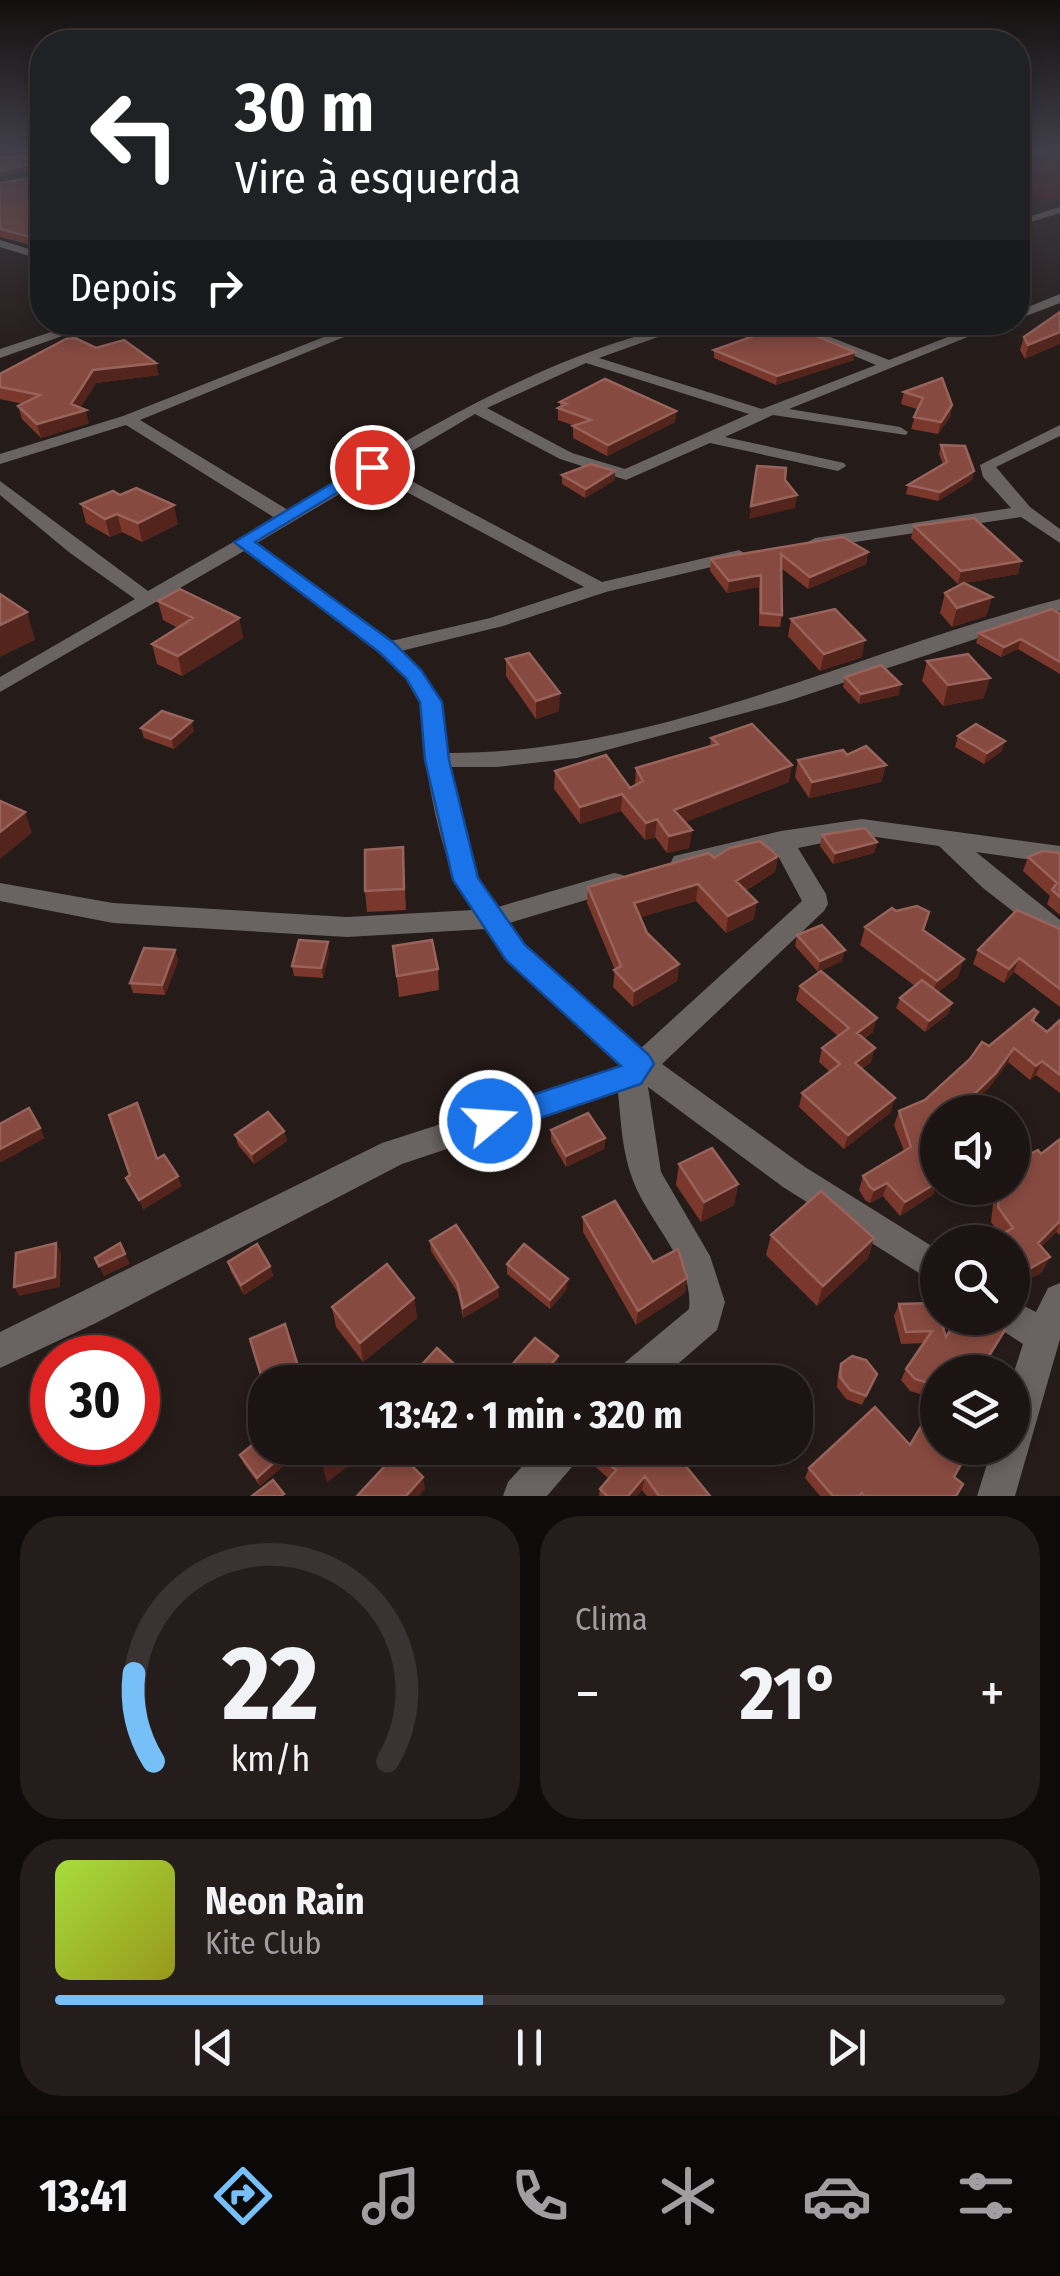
<!DOCTYPE html>
<html lang="pt">
<head>
<meta charset="utf-8">
<style>
	:root { --surface:#1c1413; --page:#251d1c; --text:#f1f3f6; --muted:#a09ea0; --line:#3a3333; --accent:#76c0f7 }
	body { margin:0; font-family:"Fira Sans Condensed",sans-serif; background:var(--page); color:var(--text); height:100vh; display:flex; flex-direction:column; font-size:38px; white-space:nowrap }
	* { box-sizing:border-box; margin:0 }
	p { font-size:32px; color:var(--muted) }
	.icon { flex:none; width:55px; height:55px; fill:none; stroke:currentColor; stroke-width:2; stroke-linecap:round; stroke-linejoin:round }
	.map { position:relative; height:1496px; overflow:hidden }
	.side { display:flex; flex-direction:column; gap:20px; padding:20px; background:#0f0b0a; flex:1 }
	.side>* { flex:none }
	.top-card { position:absolute; left:30px; top:30px; width:1000px; height:305px; border-radius:40px; box-shadow:0 5px 15px #0003,0 0 0 2px var(--line); background:#202124; color:#fff; overflow:hidden }
	.tools { position:absolute; left:920px; top:1095px; display:grid; gap:20px }
	.tools a { display:grid; place-items:center; width:110px; height:110px; border-radius:50%; background:var(--surface); box-shadow:0 5px 15px #0003,0 0 0 2px var(--line); font-size:50px }
	.speed { position:absolute; left:30px; top:1335px; display:flex; gap:20px; font-size:50px; font-weight:700; text-align:center }
	.speed>* { display:grid; place-content:center; width:130px; height:130px; border-radius:50%; background:var(--surface); box-shadow:0 5px 15px #0003,0 0 0 2px var(--line); line-height:1 }
	.speed .limit { border:15px solid #d22; background:#fff; color:#111 }
	.pin { position:absolute; display:grid; place-items:center; width:85px; height:85px; color:#fff; margin:-42px; border:5px solid #fff; border-radius:50%; box-shadow:0 2px 10px #0007 }
	.me { position:absolute; width:110px; margin:-55px; rotate:72deg; stroke-linejoin:round; filter:drop-shadow(0 0 8px #0008) }
	.turn { display:flex; align-items:center; gap:35px; height:210px; padding:0 40px; font-size:45px }
	.turn .icon { width:130px; height:130px; stroke-width:2.5 }
	.turn b { display:block; font-size:70px; line-height:85px }
	.then { display:flex; align-items:center; height:95px; padding:0 40px; background:#0003; gap:20px; font-size:38px }
	.big { font-size:75px; font-weight:700; line-height:1.1 }
	.side .card { flex:1; display:flex; flex-direction:column; justify-content:center; gap:15px; min-width:0; padding:0 35px; border-radius:40px; background:var(--page) }
	.side .dial { align-items:center; gap:0 }
	.dial svg { height:260px; overflow:visible; fill:none; stroke:var(--line); stroke-width:7; stroke-linecap:round; text-anchor:middle }
	.dial text { fill:var(--text); stroke:none }
	.song { display:flex; align-items:center; gap:30px }
	.cover { width:120px; height:120px; border-radius:15px; background:linear-gradient(135deg,hsl(80 70% 55%),hsl(60 70% 35%)) }
	.played { height:10px; border-radius:5px; background:linear-gradient(90deg,var(--accent) 45%,var(--line) 45%) }
	.keys { display:flex; justify-content:space-around; direction:ltr }
	.heat { display:flex; justify-content:space-between; align-items:center; font-size:55px; direction:ltr }
	.side .tiles { flex:1; display:grid; gap:20px; grid-template-columns:1fr 1fr }
	.card:last-child { grid-column:span 2 }
	.trip { position:absolute; left:248px; top:1365px; width:565px; height:100px; border-radius:40px; background:var(--surface); box-shadow:0 5px 15px #0003,0 0 0 2px var(--line); font-weight:700; line-height:100px; text-align:center }
	.tabs { display:flex; height:160px; justify-content:space-around; align-items:center; background:#0b0808; color:var(--muted) }
	.tabs .icon { width:70px; height:70px }
	.tabs .current { color:var(--accent) }
	.tabs b { font-size:45px; color:var(--text) }
	.map>svg:first-child { display:block }
	.green { fill:#51150a }
	.lines { fill:none; stroke-linecap:round; stroke-linejoin:round }
	.minor { fill:#696362; fill-rule:evenodd }
	.wall { fill:#7a372b }
	.shaded-wall { fill:#53241b }
	.building { fill:#874a40; stroke:#97635a; stroke-width:2.5 }
	.route { fill:#1a73e8; stroke:#114b97; stroke-width:2.5 }
</style>
</head>
<body>
<div class="map">
<svg width="1060" height="1496" viewBox="0 0 1060 1496">
	<rect width="100%" height="100%" fill="#251b19"/>
	<path class="green" d="M1018,150L1060,153V198L1052,201L1018,191Z"/>
	<g class="lines">
		<path class="minor" d="M1060,207V213L1018,226V220Z
			M0,240L42,253V260L0,247Z
			M1060,294V303L1018,319V311Z
			M81,322H102L0,358V349Z
			M362,322H381L140,420L288,510C395,448 500,381 618,342C646,334 671,322 700,322L599,358L762,409L876,365L773,322H792L889,360L986,322H1005L789,409L900,427L908,432L906,435L773,415L725,437L844,463L846,466L838,471L710,443L626,480L560,459L475,414L385,467L602,582L739,550L748,555L745,559L606,592L503,626L401,651C440,689 441,699 448,753C661,753 856,651 1060,599V611L785,702L577,758L497,767H450L478,878L498,907L614,873L623,875L627,882L623,889L509,923L526,946L641,1048L802,901L776,852L683,871L674,868L671,862L674,856L781,831L862,819L1060,846V864L976,852L1060,920V944L1051,941L983,888L939,846L862,835L798,848L826,894L828,904L824,911L662,1064L805,1167L938,1250V1285L783,1187L648,1087L661,1172L710,1256L725,1302L717,1330L657,1382H612L617,1369L689,1309C694,1264 650,1223 634,1183C622,1154 621,1122 618,1092L402,1164L94,1324L0,1368V1332L382,1143L621,1066L506,960L486,929L347,937L113,923L0,901V883L113,903L347,917L473,910C444,868 433,809 425,758C423,740 426,715 418,698C392,646 292,587 244,551L0,692V677L135,599L70,553L0,495V481L148,591L275,518L126,425L0,464V454L123,416ZM586,363L749,414L625,469L572,453L487,408ZM373,474L584,587L490,618L391,641L257,543Z
			M1060,425V436L996,467L1030,507L1060,529V543L1021,517L815,548L806,543L815,538L1011,508L983,477L980,465Z
			M1060,1283V1339L1015,1496H977L992,1448H1012V1378L1023,1344L1000,1329L995,1318H1012V1300L1036,1312L1048,1288Z
			M539,1448H583L577,1461L547,1496H503L508,1482Z"/>
	</g>
	<path class="wall" d="M42,171V248L0,237V183L41,176Z
		M1060,312L1025,359L1020,350L1024,337Z
		M96,348L159,375L96,383L80,408L89,423L41,438L22,419L18,406L23,404L0,399V374Z
		M714,350L854,360L776,385L714,358Z
		M904,392L952,405L950,417L938,434L911,429L917,409L901,404Z
		M560,402L676,411L675,422L607,456L573,438V426H575L558,420V408L560,407Z
		M941,445L972,480L938,501L906,494L908,485L943,464L939,454Z
		M562,475L615,480L585,498L562,484Z
		M81,504L178,524L142,542L122,532L110,537L86,523Z
		M914,526L1021,561L1018,574L965,583L992,597L986,616L952,627L940,613L945,593L964,583L958,584L911,538Z
		M868,552L866,564L808,589L781,568L782,615L780,627L759,626V587L727,593L710,571L711,559Z
		M158,601L239,618L243,638L182,676L157,664L152,644L178,628L163,620Z
		M1060,614V674L1018,649L1001,657L976,643L979,633Z
		M791,619L862,657L820,671L788,636Z
		M506,659L559,711L536,719L506,676Z
		M927,661L984,698L943,706L922,681Z
		M845,677L899,695L859,704L843,687Z
		M141,728L194,731L174,749L144,738Z
		M958,736L1002,751L984,764L955,747Z
		M711,738L789,782L685,822L692,830L689,848L667,853L655,837L645,840L621,811L580,824L554,789L555,771L630,788L635,785L636,768L710,747Z
		M847,755L886,765L881,782L809,798L795,777L798,760Z
		M822,835L877,842L874,853L833,864L820,846Z
		M403,847L406,910L367,912L365,891Z
		M1060,853V915L1047,904L1050,896L1023,871L1028,857Z
		M778,856L775,872L745,891L754,919L726,933L696,901L640,917L647,933L679,964L677,981L633,1007L613,987L615,970L587,903L588,887L714,858Z
		M865,927L923,930L958,977L938,992L952,1003L948,1014L925,1032L896,1008L900,998L915,986L860,945Z
		M1060,929V1007L1014,972L1004,983L973,964L978,950Z
		M797,935L842,961L818,972L795,946Z
		M393,946L438,969L439,990L399,997Z
		M175,950L178,961L165,995L133,993L130,983Z
		M329,952L323,978L294,976L292,966Z
		M800,986L873,1032L864,1039L871,1062L862,1069L891,1112L844,1149L799,1107L802,1093L830,1072L819,1062L822,1048L838,1036L796,1000Z
		M1038,1012L1034,1022L1047,1032L1060,1020V1093L1036,1075L1030,1080L1008,1062L989,1088L938,1112V1166L930,1171L934,1194L900,1216L883,1196L870,1203L865,1200L859,1190L863,1176L904,1151L894,1125L899,1111L925,1100L989,1046Z
		M551,1130L605,1138L604,1149L566,1167L551,1141Z
		M284,1131L287,1141L254,1164L238,1145L235,1135Z
		M1060,1139V1235L1056,1232L1041,1247L1050,1257L1042,1272L1012,1289V1242L1000,1235L991,1222L993,1204L1000,1189L1012,1188V1163L1041,1154Z
		M679,1164L738,1184L734,1205L701,1222L676,1185Z
		M583,1217L653,1262L687,1278L685,1293L636,1325L583,1232Z
		M771,1235L874,1238L868,1258L817,1306L766,1255Z
		M430,1241L499,1297L463,1318L458,1293L431,1251Z
		M228,1262L270,1266L273,1276L244,1295L231,1272Z
		M507,1264L567,1289L550,1309L507,1274Z
		M414,1298L417,1318L363,1362L336,1327L332,1307Z
		M936,1303L938,1448L954,1477L956,1496H820L805,1478L809,1468L910,1445L937,1399L910,1391L901,1380L906,1369L924,1343L901,1344L894,1316L899,1304Z
		M841,1364L877,1374L862,1405L846,1399L837,1387L838,1373Z
		M557,1366L544,1382H506L505,1373Z
		M589,1448L710,1496H647L642,1490L637,1496H599L600,1489L609,1479L588,1460Z
		M240,1455L282,1467L260,1486L244,1464Z"/>
	<path class="shaded-wall" d="M0,150H27L0,152Z
		M40,162L41,169L0,178V171Z
		M1060,332V344L1025,359L1028,345Z
		M855,352L854,360L776,385L777,376Z
		M156,363L159,375L96,383L77,412L86,410L89,423L41,438L37,424L71,404L93,370Z
		M952,405L950,417L938,434L941,422Z
		M676,411L675,422L607,456L608,445Z
		M615,471V480L585,498L586,489Z
		M974,471L972,480L938,501L940,492Z
		M797,495L795,508L749,519L751,506Z
		M174,505L178,524L142,542L138,523Z
		M117,514L122,532L110,537L105,519Z
		M868,552L866,564L808,589L810,577Z
		M1021,561L1018,574L958,584L961,571Z
		M761,575L759,587L727,593L729,581Z
		M992,597L986,616L952,627L957,608Z
		M27,612L35,640L0,657V625Z
		M239,618L243,638L182,676L178,656Z
		M1021,639L1018,649L1001,657L1004,647Z
		M865,640L862,657L820,671L824,654Z
		M990,678L984,698L943,706L948,685Z
		M901,684L899,695L859,704L861,694Z
		M560,693L559,711L536,719V701Z
		M192,721L194,731L174,749L171,739Z
		M1005,741L1002,751L984,764L987,753Z
		M792,765L789,782L672,827L674,810Z
		M886,765L881,782L809,798L812,782Z
		M622,794L621,811L580,824V807Z
		M25,812L32,833L0,859V832Z
		M657,819L655,837L645,840L646,823Z
		M692,830L689,848L667,853L669,836Z
		M877,842L874,853L833,864L835,853Z
		M778,856L775,872L733,898L736,881Z
		M698,884L696,901L632,920L634,903Z
		M757,902L754,919L726,933L728,916Z
		M328,942L329,952L323,978L321,968Z
		M175,950L178,961L165,995L162,985Z
		M845,950L842,961L818,972L820,961Z
		M1019,958L1014,972L1004,983L1009,969Z
		M964,959L958,977L931,998L937,981Z
		M679,964L677,981L633,1007L634,991Z
		M952,1003L948,1014L925,1032L929,1021Z
		M877,1018L873,1032L854,1047L857,1033Z
		M875,1048L871,1062L851,1077L855,1063Z
		M1014,1048L1008,1062L989,1088L964,1112H956Z
		M1042,1061L1036,1075L1030,1080L1036,1066Z
		M895,1098L891,1112L844,1149L848,1135Z
		M40,1128L45,1138L0,1163V1149Z
		M284,1131L287,1141L254,1164L252,1154Z
		M605,1138L604,1149L566,1167V1156Z
		M938,1156V1166L918,1177L923,1163Z
		M178,1176L182,1186L143,1210L139,1200Z
		M938,1182L934,1194L900,1216L905,1202Z
		M887,1183L883,1196L870,1203L874,1190Z
		M738,1184L734,1205L701,1222L704,1202Z
		M1060,1221L1056,1232L1031,1258L1038,1243Z
		M874,1238L868,1258L817,1306L823,1286Z
		M56,1243L61,1253L60,1287L19,1296L14,1287Z
		M125,1254L130,1264L104,1276L99,1266Z
		M1050,1257L1042,1272L1012,1289V1282L1015,1277Z
		M270,1266L273,1276L244,1295L241,1285Z
		M687,1278L685,1293L636,1325L638,1311Z
		M568,1279L567,1289L550,1309V1300Z
		M498,1287L499,1297L463,1318V1308Z
		M414,1298L417,1318L363,1362L360,1343Z
		M558,1356L557,1366L544,1382H536Z
		M455,1365L457,1382H432Z
		M298,1366L301,1376L285,1382H265V1389L263,1382Z
		M345,1448H373L327,1482L322,1464Z
		M279,1458L282,1467L260,1486L257,1478Z
		M645,1476L642,1490L637,1496H628Z
		M423,1477L425,1489L419,1496H406Z"/>
	<path class="building" d="M42,153V165L40,162L0,171V158L41,155Z
		M42,171V240L0,229V183L41,176Z
		M1060,312V332L1028,345L1024,337Z
		M759,334L814,335L855,352L777,376L714,350Z
		M75,338L96,348L124,340L156,363L93,370L71,404L86,410L37,424L18,406L40,395L0,387V374L66,339Z
		M942,378L952,405L941,422L914,417L923,398L904,392Z
		M605,379L676,411L608,445L573,426L591,420L558,408L566,404L560,402Z
		M941,445L965,446L974,471L940,492L908,485L947,462Z
		M591,464L615,471L586,489L562,475Z
		M757,466L786,468L785,480L797,495L751,506Z
		M136,488L174,505L138,523L117,514L105,519L81,504L113,491L120,495Z
		M974,518L1021,561L961,571L914,526Z
		M843,537L868,552L810,577L781,554L782,615L761,613V575L729,581L711,559Z
		M964,583L992,597L957,608L945,593Z
		M180,589L239,618L178,656L152,644L193,618L158,601Z
		M0,594L27,612L0,625Z
		M835,609L865,640L824,654L791,619Z
		M1052,609L1060,614V662L1021,639L1004,647L979,633Z
		M529,653L560,693L536,701L506,659Z
		M968,654L990,678L948,685L927,661Z
		M881,665L901,684L861,694L845,677Z
		M162,711L192,721L171,739L141,728Z
		M752,724L792,765L674,810L692,830L669,836L657,819L646,823L622,794L580,807L555,771L606,755L630,788L643,781L636,768L718,744L711,738Z
		M976,724L1005,741L987,753L958,736Z
		M866,746L886,765L812,782L798,760L843,750L847,755Z
		M0,801L25,812L0,832Z
		M865,828L877,842L835,853L822,835Z
		M760,841L778,856L736,881L757,902L728,916L698,884L634,903L647,933L679,964L634,991L614,970L621,966L588,887L709,853L714,858L730,848Z
		M403,847L404,889L365,891V850Z
		M1043,851L1060,853V897L1052,890L1057,883L1028,857Z
		M917,906L929,912L923,930L964,959L937,981L865,927L892,908L896,911Z
		M1017,910L1060,929V989L1019,958L1009,969L978,950Z
		M822,925L845,950L820,961L797,935Z
		M299,940L328,942L321,968L292,966Z
		M432,940L438,969L397,976L393,946Z
		M144,948L175,950L162,985L130,983Z
		M821,971L877,1018L857,1033L875,1048L855,1063L895,1098L848,1135L802,1093L840,1064L822,1048L849,1028L800,986Z
		M922,980L952,1003L929,1021L900,998Z
		M1034,1009L1038,1012L1032,1020L1047,1032L1060,1020V1075L1042,1061L1036,1066L1014,1048L995,1074L956,1112H938V1156L923,1163L938,1178V1182L905,1202L887,1183L874,1190L870,1187L863,1176L911,1147L899,1111L925,1100L970,1059L982,1042L989,1046Z
		M137,1103L157,1159L164,1155L178,1176L139,1200L126,1178L130,1175L109,1115Z
		M29,1108L40,1128L0,1149V1124Z
		M268,1112L284,1131L252,1154L235,1135Z
		M588,1113L605,1138L566,1156L551,1130Z
		M1060,1139V1221L1038,1243L1050,1257L1015,1277L1012,1274V1242H987L1013,1228L998,1207L1000,1189L1012,1188V1184L1020,1181L1012,1172V1163L1038,1150L1041,1154Z
		M712,1148L738,1184L704,1202L679,1164Z
		M821,1191L874,1238L823,1286L771,1235Z
		M615,1201L653,1262L678,1249L687,1278L638,1311L583,1217Z
		M456,1225L498,1287L463,1308L457,1283L430,1241Z
		M56,1243L55,1277L14,1287L16,1253Z
		M120,1243L125,1254L99,1266L95,1258Z
		M257,1244L270,1266L241,1285L228,1262Z
		M524,1244L568,1279L550,1300L507,1264Z
		M387,1264L414,1298L360,1343L332,1307Z
		M936,1303L938,1318H940L946,1337L958,1318H988L1005,1330L979,1372H938V1386L915,1379L906,1369L932,1331L906,1332L899,1304Z
		M285,1324L298,1366L263,1382L250,1339Z
		M535,1338L558,1356L536,1382H516L505,1373Z
		M437,1348L455,1365L432,1382H406Z
		M852,1356L866,1360L877,1374L866,1396L850,1390L840,1377L841,1364Z
		M938,1398V1448H970L954,1477L963,1484L956,1496H864L862,1493L859,1496H833L809,1468L875,1407L910,1445Z
		M263,1436L265,1439V1448H272L279,1458L257,1478L240,1455Z
		M316,1448H345L322,1464Z
		M590,1448H671L710,1496H659L645,1476L628,1496H607L600,1489L616,1470Z
		M398,1452L423,1477L406,1496H357Z
		M273,1480L284,1494L281,1496H252Z"/>
	<linearGradient id="sky" x2="0" y2="1"><stop stop-color="#140f0e"/><stop offset="0.42" stop-color="#403f49"/><stop offset="1" stop-color="#403f49" stop-opacity="0"/></linearGradient>
	<rect width="1060" height="359" fill="url(#sky)"/>
	<path class="route" d="M366,463L380,467L255,542L394,643L421,670L442,702L449,760L478,878L525,945L649,1055L654,1064L641,1084L490,1135L480,1131L475,1121L480,1112L621,1066L506,960L453,880L425,760L420,702L406,678L379,652L234,542Z"/>
</svg>
<div class="tools">
<a><svg class="icon" aria-label="sound" viewBox="0 0 24 24"><path d="M4 9h4l5-4v14l-5-4H4zM17 9q2 3 0 6"/></svg></a>
<a><svg class="icon" aria-label="search" viewBox="0 0 24 24"><circle cx="10" cy="10" r="6"/><path d="M15 15l6 6"/></svg></a>
<a><svg class="icon" aria-label="layers" viewBox="0 0 24 24"><path d="M12 4l9 5-9 5-9-5zM3 14l9 5 9-5"/></svg></a>
</div>
<div class="speed"><div class="limit">30</div></div>
<div class="pin" style="left:372px;top:467px;background:#d93025"><svg class="icon" aria-label="arrive" viewBox="0 0 24 24"><path d="M6 21V4h12l-3 4 3 4H6"/></svg></div>
<svg class="me" style="left:490px;top:1121px" viewBox="-20 -20 40 40"><circle r="17" fill="#1a73e8" stroke="#fff" stroke-width="3"/><path d="M0-11L8 9 0 5-8 9z" fill="#fff"/></svg>
<div class="trip">13:42 · 1 min · 320 m</div>
<div class="top-card">
<div class="turn"><svg class="icon" aria-label="left" viewBox="0 0 24 24"><path d="M17 20v-9H6M10 6l-5 5 5 5"/></svg><div><b>30 m</b>Vire à esquerda</div></div>
<div class="then">Depois<svg class="icon" aria-label="right" viewBox="0 0 24 24"><path d="M7 20v-9h11M14 6l5 5-5 5"/></svg></div>
</div>
</div>
<section class="side">
<div class="tiles">
<div class="card dial"><svg viewBox="0 0 100 80">
<path d="M14 69A42 42 0 1 1 86 69"/>
<path d="M14 69A42 42 0 0 1 8 42" stroke="#76c0f7"/>
<text x="50" y="56" font-size="32" font-weight="700">22</text>
<text x="50" y="72" font-size="11">km/h</text>
</svg></div>
<div class="card"><p>Clima</p>
<div class="heat"><a>−</a><b class="big">21°</b><a>+</a></div>
</div>
<div class="card">
<div class="song"><i class="cover"></i><div><b>Neon Rain</b><p>Kite Club</p></div></div>
<div class="played"></div>
<div class="keys"><svg class="icon" aria-label="previous" viewBox="0 0 24 24"><path d="M18 5L8 12l10 7zM5 5v14"/></svg><svg class="icon" aria-label="pause" viewBox="0 0 24 24"><path d="M8 5v14M16 5v14"/></svg><svg class="icon" aria-label="next" viewBox="0 0 24 24"><path d="M6 5l10 7-10 7zM19 5v14"/></svg></div>
</div>
</div>
</section>
<nav class="tabs">
<b>13:41</b>
<svg class="icon current" aria-label="directions" viewBox="0 0 24 24"><path d="M12 3l9 9-9 9-9-9zM9 14v-3h6M13 9l2 2-2 2"/></svg>
<svg class="icon" aria-label="music" viewBox="0 0 24 24"><path d="M9 18V5l10-2v13"/><circle cx="6" cy="18" r="3"/><circle cx="16" cy="16" r="3"/></svg>
<svg class="icon" aria-label="phone" viewBox="0 0 24 24"><path d="M5 4h4l2 5-3 2q2 4 5 5l2-3 5 2v4C11 20 4 13 5 4z"/></svg>
<svg class="icon" aria-label="climate" viewBox="0 0 24 24"><path d="M12 3v18M4 7l16 10M4 17L20 7"/></svg>
<svg class="icon" aria-label="car" viewBox="0 0 24 24"><path d="M5 17H2v-5l4-1 3-4h7l3 4 3 1v5h-3M9 17h6M6 11h13"/><circle cx="7" cy="17" r="2"/><circle cx="17" cy="17" r="2"/></svg>
<svg class="icon" aria-label="filters" viewBox="0 0 24 24"><path d="M4 7h16M4 17h16"/><circle cx="9" cy="7" r="2"/><circle cx="15" cy="17" r="2"/></svg>
</nav>
</body>
</html>
